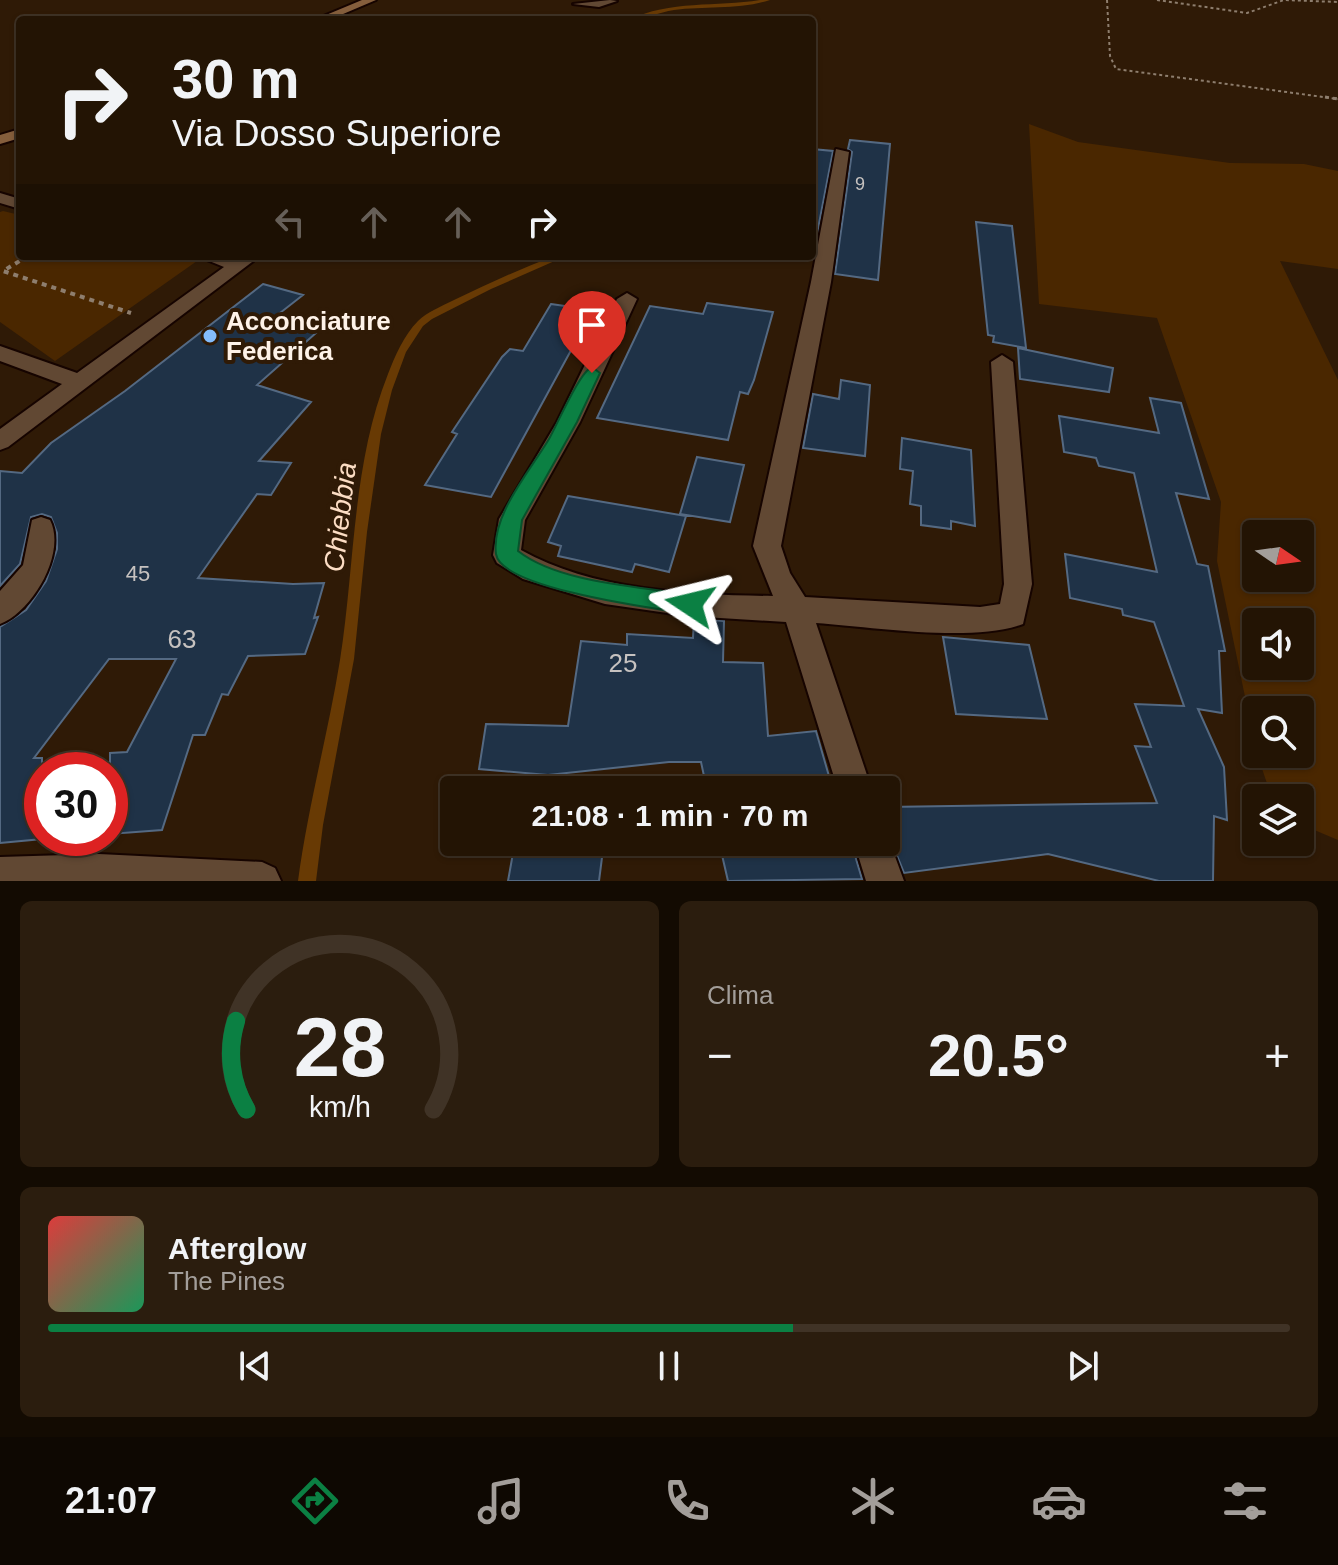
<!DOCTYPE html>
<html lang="it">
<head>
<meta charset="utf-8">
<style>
	:root { --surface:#231404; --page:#2b1d0e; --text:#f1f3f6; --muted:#a39e9a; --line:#403326; --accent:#0b8043 }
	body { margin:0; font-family:Arial,sans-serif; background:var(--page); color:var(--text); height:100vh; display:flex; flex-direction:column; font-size:30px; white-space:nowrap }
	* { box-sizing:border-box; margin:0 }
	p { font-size:26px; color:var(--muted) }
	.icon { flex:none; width:44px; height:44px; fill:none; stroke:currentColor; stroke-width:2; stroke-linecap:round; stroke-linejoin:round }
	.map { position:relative; height:881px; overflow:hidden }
	.panel { display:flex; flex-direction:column; gap:20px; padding:20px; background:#130b02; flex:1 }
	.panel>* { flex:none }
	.hud { position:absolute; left:16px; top:16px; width:800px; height:244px; border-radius:8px; box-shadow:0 2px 6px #0004,0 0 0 2px var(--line); background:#231404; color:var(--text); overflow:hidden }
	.needle { width:52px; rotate:103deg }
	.controls { position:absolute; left:1242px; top:520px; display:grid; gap:16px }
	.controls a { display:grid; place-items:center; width:72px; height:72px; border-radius:8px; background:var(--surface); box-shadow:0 2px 6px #0004,0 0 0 2px var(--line); font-size:40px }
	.speed { position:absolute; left:24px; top:752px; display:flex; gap:16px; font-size:40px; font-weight:700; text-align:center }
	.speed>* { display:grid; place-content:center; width:104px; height:104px; border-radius:50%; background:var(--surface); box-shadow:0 2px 6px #0004,0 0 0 2px var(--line); line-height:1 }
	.speed .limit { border:12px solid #d22; background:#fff; color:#111 }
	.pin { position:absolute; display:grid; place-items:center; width:68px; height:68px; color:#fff; margin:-82px -34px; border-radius:50% 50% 50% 0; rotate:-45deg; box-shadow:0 0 8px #0007 }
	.pin .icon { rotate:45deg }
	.me { position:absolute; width:88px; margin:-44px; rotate:280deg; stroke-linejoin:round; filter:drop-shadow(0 0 6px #0008) }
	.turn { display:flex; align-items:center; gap:28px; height:168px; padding:0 24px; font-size:36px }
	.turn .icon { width:104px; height:104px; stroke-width:2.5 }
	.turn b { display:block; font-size:56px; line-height:68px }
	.lanes { display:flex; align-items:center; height:76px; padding:0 24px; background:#0003; justify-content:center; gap:40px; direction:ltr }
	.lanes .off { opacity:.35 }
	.big { font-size:60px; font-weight:700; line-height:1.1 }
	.panel .card { flex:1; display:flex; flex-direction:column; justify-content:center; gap:12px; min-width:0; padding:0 28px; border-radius:12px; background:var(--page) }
	.panel .dial { align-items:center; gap:0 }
	.dial svg { height:208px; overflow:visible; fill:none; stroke:var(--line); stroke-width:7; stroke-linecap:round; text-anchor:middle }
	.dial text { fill:var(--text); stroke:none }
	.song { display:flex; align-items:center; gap:24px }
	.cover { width:96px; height:96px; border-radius:12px; background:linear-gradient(135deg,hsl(0 70% 55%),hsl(150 70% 35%)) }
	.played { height:8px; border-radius:4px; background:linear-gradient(90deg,var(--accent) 60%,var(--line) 60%) }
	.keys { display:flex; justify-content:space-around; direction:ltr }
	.heat { display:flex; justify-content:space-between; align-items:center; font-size:44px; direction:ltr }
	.panel .tiles { flex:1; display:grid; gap:20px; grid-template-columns:1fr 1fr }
	.card:last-child { grid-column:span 2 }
	.trip { position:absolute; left:440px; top:776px; width:460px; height:80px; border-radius:8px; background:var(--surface); box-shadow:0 2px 6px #0004,0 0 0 2px var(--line); font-weight:700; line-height:80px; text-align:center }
	.dock { display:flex; height:128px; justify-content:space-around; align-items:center; background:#0e0802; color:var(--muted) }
	.dock .icon { width:56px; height:56px }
	.dock .selected { color:var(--accent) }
	.dock b { font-size:36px; color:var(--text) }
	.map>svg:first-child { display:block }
	.green { fill:#4a2700; fill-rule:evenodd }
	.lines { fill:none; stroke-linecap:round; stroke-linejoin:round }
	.stream { fill:#683a04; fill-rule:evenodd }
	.building { fill:#1f3247; stroke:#546982; stroke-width:2 }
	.service-casing { stroke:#160400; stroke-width:4 }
	.minor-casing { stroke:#160400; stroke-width:4 }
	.secondary-casing { stroke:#160400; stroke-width:4 }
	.path-far2 { stroke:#8e7e6e; stroke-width:2; stroke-dasharray:3 3; stroke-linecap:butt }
	.path-far1 { stroke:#8e7e6e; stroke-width:3; stroke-dasharray:4 4; stroke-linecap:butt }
	.path { stroke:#8e7e6e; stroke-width:4; stroke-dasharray:5 5; stroke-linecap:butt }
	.service { fill:#614833; fill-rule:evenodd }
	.minor { fill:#614833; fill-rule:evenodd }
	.secondary { fill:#855e3c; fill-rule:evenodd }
	.route { fill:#0b8043; stroke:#07532c; stroke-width:2 }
	.poi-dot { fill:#84bcfb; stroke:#2f1a06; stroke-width:3 }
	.labels { text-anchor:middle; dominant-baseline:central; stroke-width:8; stroke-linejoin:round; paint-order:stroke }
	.far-number-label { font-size:18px; fill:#c6c2c0 }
	.number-label { font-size:22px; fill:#c6c2c0 }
	.poi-label { font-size:26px; font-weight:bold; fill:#fef2e8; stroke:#2f1a06; text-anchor:start }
	.near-number-label { font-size:26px; fill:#c6c2c0 }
	.water-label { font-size:28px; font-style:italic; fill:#fcddc4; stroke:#2f1a06 }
</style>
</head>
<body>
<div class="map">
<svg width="1338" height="881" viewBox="0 0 1338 881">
	<rect width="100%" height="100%" fill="#2f1a06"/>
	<path class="green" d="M1029,124L1078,142L1230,163L1304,164L1338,171V269L1280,261L1338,380V840L1300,824V798H1272L1257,754H1300V710H1256V750L1217,561L1221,502L1157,318L1039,304ZM1256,534H1300V578H1256ZM1256,622H1300V666H1256Z
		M3,211L20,215V256H176L197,261L55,361L0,322V212Z"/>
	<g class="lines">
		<path class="stream" d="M760,0H770C740,10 705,6 674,10C659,12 644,20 629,20C669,0 717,7 760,0Z
			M554,256H566L491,289L432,319L423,326L406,352L392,390L381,434L367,532L354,659L323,825L316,881H298C308,806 328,734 340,660C355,565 352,464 388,374C395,356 404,335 418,321C427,312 442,306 454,300C487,284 520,269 554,256Z"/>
	</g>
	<path class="building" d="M850,140L890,144L878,280L835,274L852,152L848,149Z
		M812,149L833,151L812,260Z
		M976,222L1012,226L1026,348L993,342L994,336L988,335Z
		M263,284L303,295L271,320L316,333L257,385L311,402L259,461L291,463L271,495L257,494L198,578L293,584L324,583L314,618L318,617L305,654L248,656L228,695L222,694L205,735H193L162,830L110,834V753L127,752L176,659H109L34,758H42V839L0,843V627L26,610L46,581L57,549V533L51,517L42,514L31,517L20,564L0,586V471L22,473L51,443L125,391Z
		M707,303L773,312L754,380L748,394L740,392L728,440L597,418L650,306L703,314Z
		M551,304L593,310L491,497L425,485L457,434L452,432L502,357L510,349L523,351Z
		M1018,348L1113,368L1109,392L1020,379Z
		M841,380L870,385L865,456L803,448L813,394L839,399Z
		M1150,398L1181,403L1209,499L1176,493L1197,564L1208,566L1225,651H1219L1222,713L1198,709L1224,767L1227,820L1214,816L1213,881H1159L1048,854L904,873L886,829V807L1157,803L1135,746L1151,747L1135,704L1184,706L1154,622L1123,615L1122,609L1070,598L1065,554L1157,572L1134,473L1099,466L1096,458L1064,452L1059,416L1159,433Z
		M902,438L971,450L975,526L951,521V529L921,525V506L910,504L913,471L900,469Z
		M697,457L744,465L730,522L680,514Z
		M568,496L686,516L669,572L635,564L632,572L558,556L561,546L548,542Z
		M694,619L724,621L723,662L763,663L768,736L816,731L833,790H707L701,762H669L548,775L479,769L486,724L568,726L581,641L627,645V634L693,638Z
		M943,637L1029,645L1047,719L956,714Z
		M515,842H604L599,881H508Z
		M719,842H851L862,879L728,881Z"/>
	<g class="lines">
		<g class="service-casing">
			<path id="service" d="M610,0L617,1L599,7L573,4Z"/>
		</g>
		<g class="minor-casing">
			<path id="minor" d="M836,149L849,152L831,282L781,546L790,573L805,597L980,607L1000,604L1004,584L991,362L1002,355L1013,362L1032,584L1023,624C971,643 874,627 816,623L872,790H838L786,622L688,616L605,604L523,579L497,563L493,555L499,519L557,422L617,299L627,293L637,299L580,422L525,520L521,550C594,591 691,595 773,596L753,546L811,282Z
				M0,193L20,199V209L0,203Z
				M197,256H260L8,447L0,450V429L62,384L0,361V346L77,373L224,267Z
				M41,517L50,520C67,553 32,612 0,624V591L23,565L32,520Z
				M886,832L904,881H866L854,842H886Z
				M99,854L262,862L275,868L281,881H0V857Z"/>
		</g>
		<g class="secondary-casing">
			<path id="secondary" d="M362,0H376L329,20H314Z
				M20,129V138L0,144V135Z"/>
		</g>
		<path class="path-far2" d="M1107,0L1110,56L1116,69L1338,99
			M1157,0L1247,13L1284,0L1338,2"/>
		<path class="path-far1" d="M1325,97L1338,99"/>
		<path class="path" d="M28,256L3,271L131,313"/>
		<use href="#service" class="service"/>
		<use href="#minor" class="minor"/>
		<use href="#secondary" class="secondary"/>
	</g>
	<path class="route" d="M592,367L600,373L577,422L522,520L518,551C559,583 638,586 690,595L698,598L701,604L698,611L690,614C659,609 501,589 496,554C491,515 530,471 549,439C557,425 580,371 592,367Z"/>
	<circle class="poi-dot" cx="210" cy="336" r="8"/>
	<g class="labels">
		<g class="far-number-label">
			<text x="860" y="184">9</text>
		</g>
		<g class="number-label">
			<text x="138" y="573">45</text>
		</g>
		<g class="poi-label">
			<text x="226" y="321">Acconciature<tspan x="226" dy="30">Federica</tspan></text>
		</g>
		<g class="near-number-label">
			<text x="182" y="639">63</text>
			<text x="623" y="663">25</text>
		</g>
		<g class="water-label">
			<text transform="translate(340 517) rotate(-83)">Chiebbia</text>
		</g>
	</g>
</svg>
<div class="controls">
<a><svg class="needle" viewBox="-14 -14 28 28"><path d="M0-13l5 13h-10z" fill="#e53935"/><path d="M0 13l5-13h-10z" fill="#a39e9a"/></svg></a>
<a><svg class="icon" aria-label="sound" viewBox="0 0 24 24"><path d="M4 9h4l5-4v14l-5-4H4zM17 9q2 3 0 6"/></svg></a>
<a><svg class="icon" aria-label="search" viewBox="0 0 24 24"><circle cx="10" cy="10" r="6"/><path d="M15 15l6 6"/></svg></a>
<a><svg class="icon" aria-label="layers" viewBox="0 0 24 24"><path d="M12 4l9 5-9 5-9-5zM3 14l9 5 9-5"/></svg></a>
</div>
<div class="speed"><div class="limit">30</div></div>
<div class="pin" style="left:592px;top:373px;background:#d93025"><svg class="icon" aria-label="arrive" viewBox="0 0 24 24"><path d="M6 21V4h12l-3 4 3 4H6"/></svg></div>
<svg class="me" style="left:690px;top:604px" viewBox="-20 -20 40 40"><path d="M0-17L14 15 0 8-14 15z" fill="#0b8043" stroke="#fff" stroke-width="4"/></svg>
<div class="trip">21:08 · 1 min · 70 m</div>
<div class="hud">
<div class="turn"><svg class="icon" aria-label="right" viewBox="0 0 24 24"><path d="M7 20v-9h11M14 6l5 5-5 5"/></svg><div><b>30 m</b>Via Dosso Superiore</div></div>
<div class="lanes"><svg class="icon off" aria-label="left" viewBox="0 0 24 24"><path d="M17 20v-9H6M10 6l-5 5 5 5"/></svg><svg class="icon off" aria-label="ahead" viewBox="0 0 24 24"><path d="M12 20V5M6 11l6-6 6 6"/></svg><svg class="icon off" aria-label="ahead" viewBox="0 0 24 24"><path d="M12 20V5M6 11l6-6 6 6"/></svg><svg class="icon" aria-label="right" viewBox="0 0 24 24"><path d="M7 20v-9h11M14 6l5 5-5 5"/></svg></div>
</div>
</div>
<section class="panel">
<div class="tiles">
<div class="card dial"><svg viewBox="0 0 100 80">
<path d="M14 69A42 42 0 1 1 86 69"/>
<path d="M14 69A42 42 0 0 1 10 35" stroke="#0b8043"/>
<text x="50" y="56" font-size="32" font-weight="700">28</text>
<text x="50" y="72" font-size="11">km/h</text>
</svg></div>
<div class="card"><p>Clima</p>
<div class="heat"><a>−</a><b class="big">20.5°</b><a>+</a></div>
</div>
<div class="card">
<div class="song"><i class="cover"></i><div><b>Afterglow</b><p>The Pines</p></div></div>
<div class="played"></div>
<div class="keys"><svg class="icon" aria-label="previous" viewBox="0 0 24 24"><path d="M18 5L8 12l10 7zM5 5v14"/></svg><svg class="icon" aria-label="pause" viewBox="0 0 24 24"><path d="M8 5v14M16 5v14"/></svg><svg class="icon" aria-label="next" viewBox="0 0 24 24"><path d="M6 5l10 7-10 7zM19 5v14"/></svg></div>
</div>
</div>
</section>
<nav class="dock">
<b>21:07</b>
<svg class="icon selected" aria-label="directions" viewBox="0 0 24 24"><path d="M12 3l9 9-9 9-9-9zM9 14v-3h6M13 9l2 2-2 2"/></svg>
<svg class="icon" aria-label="music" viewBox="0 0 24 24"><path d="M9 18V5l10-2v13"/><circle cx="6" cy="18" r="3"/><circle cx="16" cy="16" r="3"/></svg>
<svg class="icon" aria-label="phone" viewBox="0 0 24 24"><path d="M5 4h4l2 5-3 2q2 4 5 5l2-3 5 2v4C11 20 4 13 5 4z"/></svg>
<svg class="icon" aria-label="climate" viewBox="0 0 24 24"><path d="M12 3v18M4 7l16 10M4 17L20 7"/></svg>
<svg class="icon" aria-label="car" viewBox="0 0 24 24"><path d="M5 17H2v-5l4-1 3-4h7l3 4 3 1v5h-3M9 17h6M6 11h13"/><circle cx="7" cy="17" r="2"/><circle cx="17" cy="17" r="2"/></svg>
<svg class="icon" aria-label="filters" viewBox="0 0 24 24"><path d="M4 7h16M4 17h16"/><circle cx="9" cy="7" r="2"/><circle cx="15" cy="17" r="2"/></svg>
</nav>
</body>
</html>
